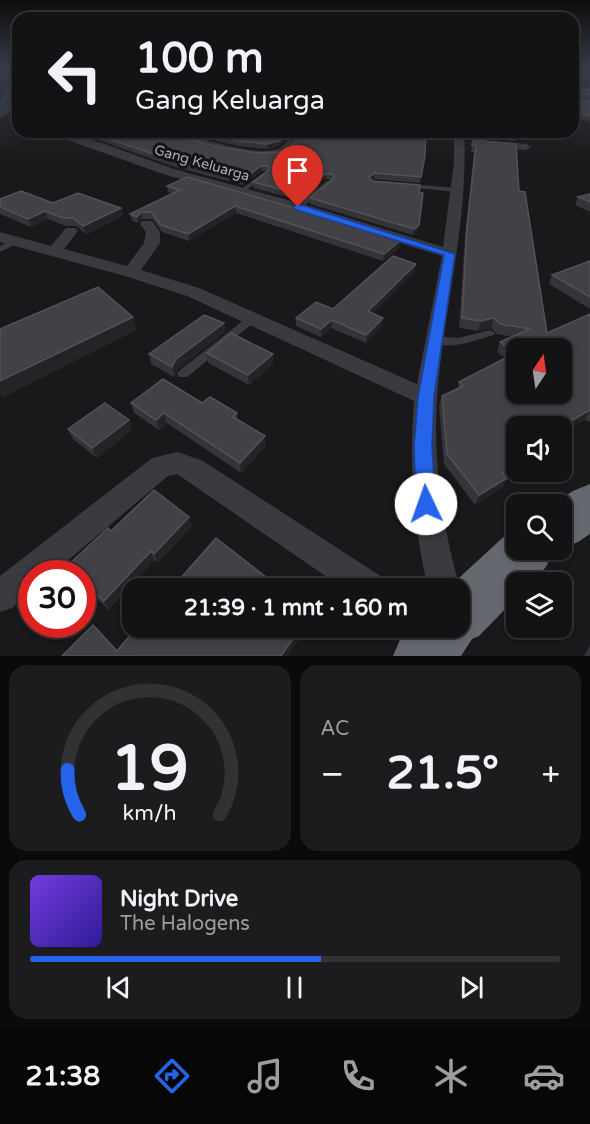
<!DOCTYPE html>
<html lang="id">
<head>
<meta charset="utf-8">
<style>
	:root { --surface:#131214; --page:#1c1b1d; --text:#f1f3f6; --muted:#9d9ea0; --line:#323234; --accent:#2563eb }
	body { margin:0; font-family:"Varela Round",sans-serif; background:var(--page); color:var(--text); height:100vh; display:flex; flex-direction:column; font-size:22px; white-space:nowrap }
	* { box-sizing:border-box; margin:0 }
	p { font-size:20px; color:var(--muted) }
	.icon { flex:none; width:33px; height:33px; fill:none; stroke:currentColor; stroke-width:2; stroke-linecap:round; stroke-linejoin:round }
	.map { position:relative; height:656px; overflow:hidden }
	.details { display:flex; flex-direction:column; gap:9px; padding:9px; background:#0a0a0b; flex:1 }
	.details>* { flex:none }
	.guide { position:absolute; left:12px; top:12px; width:567px; height:126px; border-radius:18px; box-shadow:0 3px 9px #0003,0 0 0 2px var(--line); background:#131214; color:var(--text); overflow:hidden }
	.needle { width:39px; rotate:13deg }
	.fabs { position:absolute; left:506px; top:338px; display:grid; gap:12px }
	.fabs a { display:grid; place-items:center; width:66px; height:66px; border-radius:12px; background:var(--surface); box-shadow:0 3px 9px #0003,0 0 0 2px var(--line); font-size:30px }
	.speed { position:absolute; left:18px; top:560px; display:flex; gap:12px; font-size:30px; font-weight:700; text-align:center }
	.speed>* { display:grid; place-content:center; width:78px; height:78px; border-radius:50%; background:var(--surface); box-shadow:0 3px 9px #0003,0 0 0 2px var(--line); line-height:1 }
	.speed .limit { border:9px solid #d22; background:#fff; color:#111 }
	.pin { position:absolute; display:grid; place-items:center; width:51px; height:51px; color:#fff; margin:-62px -26px; border-radius:50% 50% 50% 0; rotate:-45deg; box-shadow:0 0 6px #0007 }
	.pin .icon { rotate:45deg }
	.me { position:absolute; width:66px; margin:-33px; rotate:357deg; stroke-linejoin:round; filter:drop-shadow(0 0 4px #0008) }
	.turn { display:flex; align-items:center; gap:21px; height:126px; padding:0 24px; font-size:27px }
	.turn .icon { width:78px; height:78px; stroke-width:2.5 }
	.turn b { display:block; font-size:42px; line-height:51px }
	.big { font-size:45px; font-weight:700; line-height:1.1 }
	.details .tile { flex:1; display:flex; flex-direction:column; justify-content:center; gap:9px; min-width:0; padding:0 21px; border-radius:18px; background:var(--page) }
	.details .dial { align-items:center; gap:0 }
	.dial svg { height:156px; overflow:visible; fill:none; stroke:var(--line); stroke-width:7; stroke-linecap:round; text-anchor:middle }
	.dial text { fill:var(--text); stroke:none }
	.song { display:flex; align-items:center; gap:18px }
	.cover { width:72px; height:72px; border-radius:9px; background:linear-gradient(135deg,hsl(260 70% 55%),hsl(250 70% 35%)) }
	.played { height:6px; border-radius:3px; background:linear-gradient(90deg,var(--accent) 55%,var(--line) 55%) }
	.keys { display:flex; justify-content:space-around; direction:ltr }
	.heat { display:flex; justify-content:space-between; align-items:center; font-size:33px; direction:ltr }
	.details .tiles { flex:1; display:grid; gap:9px; grid-template-columns:1fr 1fr }
	.tile:last-child { grid-column:span 2 }
	.trip { position:absolute; left:122px; top:578px; width:348px; height:60px; border-radius:18px; background:var(--surface); box-shadow:0 3px 9px #0003,0 0 0 2px var(--line); font-weight:700; line-height:60px; text-align:center }
	.dock { display:flex; height:96px; justify-content:space-around; align-items:center; background:#080708; color:var(--muted) }
	.dock .icon { width:42px; height:42px }
	.dock .selected { color:var(--accent) }
	.dock b { font-size:27px; color:var(--text) }
	.map>svg:first-child { display:block }
	.lines { fill:none; stroke-linecap:round; stroke-linejoin:round }
	.river { fill:#2f363d; fill-rule:evenodd }
	.lane { fill:#3a3a3f; fill-rule:evenodd }
	.street { fill:#3a3a3f; fill-rule:evenodd }
	.highway { fill:#666870; fill-rule:evenodd }
	.wall { fill:#353438 }
	.shaded-wall { fill:#242326 }
	.building { fill:#424146; stroke:#525258; stroke-width:1.5; fill-rule:evenodd }
	.route { fill:#2563eb; stroke:#184099; stroke-width:1.5 }
	.labels { text-anchor:middle; dominant-baseline:central; stroke-width:6; stroke-linejoin:round; paint-order:stroke }
	.far-street-label { font-size:14px; fill:#acaeb9; stroke:#141315 }
</style>
</head>
<body>
<div class="map">
<svg width="590" height="656" viewBox="0 0 590 656">
	<rect width="100%" height="100%" fill="#19181a"/>
	<g class="lines">
		<path class="river" d="M18,80C18,96 19,112 0,117V101L12,82Z"/>
		<path class="lane" d="M263,173L266,175L265,176L244,192H240V190Z
			M327,181L332,182L301,209H295V205Z
			M407,184L457,188L460,190L457,192L405,187V185Z
			M16,239L20,241L19,243L0,252V246Z
			M253,315L257,316L258,318L257,320L187,377H179L177,374L179,371L249,316Z
			M490,330L495,333L494,335C477,340 443,353 429,340L434,336L458,338Z"/>
		<path class="street" d="M573,70H582L573,73Z
			M590,88V92L573,93V89Z
			M45,132H61L99,142L174,169L303,204L443,247L454,162V132H464C469,222 443,310 437,399C433,463 442,526 460,588L459,591V588H428C413,526 409,465 414,401L187,296L125,276L0,242V232L51,246L66,228H76L78,231L64,249L127,266L144,243L146,232L140,224L142,221H152L160,232V243L141,270L199,288L417,384L442,256L293,210L166,175Z
			M161,132C190,132 254,159 278,149C285,146 290,138 294,132H304C299,141 292,152 281,155C261,161 177,144 161,132Z
			M491,141L526,144L531,147L526,150L487,146V142Z
			M178,452L203,461L382,577L387,588H343L177,474L168,476L53,573H32V591L12,608L0,612V576L152,458Z"/>
		<path class="highway" d="M590,484V534L578,542L561,549H560L561,504H552L573,491Z
			M516,529V549H554L546,567L531,582H516V598L479,636L472,639L461,656H393L402,635L409,627H459V588H448L510,531Z"/>
	</g>
	<path class="wall" d="M590,90V100L573,97L574,99L590,101V120L588,121L573,117V91Z
		M86,132L168,134L219,147L256,153L425,156L420,183L374,179L372,180L419,192V225L418,231L413,235L310,204V198L332,180L326,179L298,200L253,188V182L267,172L262,171L243,185L175,167L87,136Z
		M178,132H292L279,146L267,149L239,146Z
		M474,132L515,136L514,141L473,137Z
		M473,140L519,191L547,333L590,314V421L589,422L585,420L561,426L516,471H518L507,478L502,488L475,505L444,464L439,406L442,396L458,388L459,382L505,358L497,352L500,342L513,337L497,334L491,328L478,331L459,328L465,236L474,152H471Z
		M167,186L402,239L401,246L383,261L236,213L189,241L162,232L152,219H142L138,223L132,221L130,214L173,194L168,192Z
		M590,194V212L575,205L578,197Z
		M0,199L121,208L123,216L86,234L76,226H65L48,219L31,227L0,214Z
		M590,261V309L549,284L552,275Z
		M415,271L372,313L382,325L366,343L331,328L321,337L296,326V318L333,309Z
		M224,323L225,332L178,369L174,377L151,364L149,354Z
		M207,353L273,354V364L249,385L208,363Z
		M131,403H202L237,413L238,420L266,446L241,473L167,423L159,430L134,413Z
		M129,420L132,430L97,458L73,439L68,429Z
		M189,517L192,526L158,563L154,560L109,610L82,585V573H71L67,566L111,531Z
		M590,645V656H584Z"/>
	<path class="shaded-wall" d="M573,83H580L579,86L573,87Z
		M287,132H292L279,146L267,149V144Z
		M261,166L262,171L243,185L242,180Z
		M375,173L374,179L369,183V177Z
		M326,174V179L298,200V194Z
		M235,206L236,213L189,241L188,234Z
		M121,208L123,216L86,234L83,226Z
		M45,211L48,219L31,227L28,219Z
		M141,212L142,219L138,223L137,217Z
		M419,225L418,231L413,235L414,229Z
		M402,239L401,246L383,261L384,254Z
		M416,264L415,271L367,319L368,311Z
		M133,317L137,330L2,398L0,394V381Z
		M383,318L382,325L366,343V335Z
		M494,318L491,328L478,331L481,321Z
		M332,320L331,328L321,337V329Z
		M224,323L225,332L178,369L174,377L172,367L176,359Z
		M273,354V364L249,385L248,375Z
		M590,410L585,420L561,434V427Z
		M164,413L167,423L159,430L156,420Z
		M129,420L132,430L97,458L92,448Z
		M265,436L266,446L241,473L240,463Z
		M516,465V471H518L498,484L502,473Z
		M507,478L502,488L475,505L479,495Z
		M189,517L192,526L158,563L154,554Z
		M151,551L154,560L109,610L104,601Z
		M301,627H307L288,656H281Z"/>
	<path class="building" d="M578,70H581L580,83H573V71Z
		M590,90V95L575,93L573,94V91Z
		M573,97L574,99L590,101V116L573,112Z
		M88,132H166L168,134L219,147L256,153L281,152L297,142L302,132H426L425,156L421,177L375,173L369,177L372,181L420,185L419,192L423,193L419,225L414,229L310,198L334,178L333,174H326L298,194L253,182L269,170L268,166H261L242,180L174,161Z
		M199,132H287L279,141L267,144L238,141Z
		M476,132H515V136Z
		M473,140L516,144L519,191L525,192L547,333L590,314V410L561,427V426H516V465L502,473L507,478L479,495L447,454L442,396L463,386L459,382L515,353L500,342L530,329L500,324L494,318L481,321L462,318L467,227L476,145H472ZM516,348H561V393H516Z
		M187,177L402,239L384,254L235,206L188,234L161,225L151,212H141L137,217L130,214L180,190L167,186Z
		M21,191L53,203L78,193L121,208L83,226L73,218H63L45,211L28,219L0,207V199Z
		M590,194V202L578,197Z
		M393,256L416,264L368,311L383,318L366,335L332,320L321,329L296,318L316,302L333,309Z
		M590,261V297L552,275Z
		M98,287L133,317L0,381V329Z
		M204,315L224,323L176,359L172,367L149,354Z
		M231,333L273,354L248,375L207,353Z
		M163,379L202,403L210,397L237,413L233,417L265,436L240,463L164,413L156,420L131,403Z
		M105,403L129,420L92,448L68,429Z
		M154,490L189,517L154,554L151,551L104,601L82,581V573H74L67,566L108,528L111,531Z
		M216,538L280,588H172Z
		M93,625L117,651L137,627H301L281,656H62Z"/>
	<linearGradient id="sky" x2="0" y2="1"><stop stop-color="#0e0d0e"/><stop offset="0.43" stop-color="#383d49"/><stop offset="1" stop-color="#383d49" stop-opacity="0"/></linearGradient>
	<rect width="590" height="162" fill="url(#sky)"/>
	<path class="route" d="M298,204L455,254L434,397L432,448L436,504L433,511L426,513L419,511L416,504L414,448L418,397L444,255L294,209L293,207Z"/>
	<g class="labels">
		<g class="far-street-label">
			<text transform="translate(202 163) rotate(16)">Gang Keluarga</text>
		</g>
	</g>
</svg>
<div class="fabs">
<a><svg class="needle" viewBox="-14 -14 28 28"><path d="M0-13l5 13h-10z" fill="#e53935"/><path d="M0 13l5-13h-10z" fill="#9d9ea0"/></svg></a>
<a><svg class="icon" aria-label="sound" viewBox="0 0 24 24"><path d="M4 9h4l5-4v14l-5-4H4zM17 9q2 3 0 6"/></svg></a>
<a><svg class="icon" aria-label="search" viewBox="0 0 24 24"><circle cx="10" cy="10" r="6"/><path d="M15 15l6 6"/></svg></a>
<a><svg class="icon" aria-label="layers" viewBox="0 0 24 24"><path d="M12 4l9 5-9 5-9-5zM3 14l9 5 9-5"/></svg></a>
</div>
<div class="speed"><div class="limit">30</div></div>
<div class="pin" style="left:298px;top:207px;background:#d93025"><svg class="icon" aria-label="arrive" viewBox="0 0 24 24"><path d="M6 21V4h12l-3 4 3 4H6"/></svg></div>
<svg class="me" style="left:426px;top:504px" viewBox="-20 -20 40 40"><circle r="19" fill="#fff"/><path d="M0-13L10 11 0 6-10 11z" fill="#2563eb"/></svg>
<div class="trip">21:39 · 1 mnt · 160 m</div>
<div class="guide">
<div class="turn"><svg class="icon" aria-label="left" viewBox="0 0 24 24"><path d="M17 20v-9H6M10 6l-5 5 5 5"/></svg><div><b>100 m</b>Gang Keluarga</div></div>
</div>
</div>
<section class="details">
<div class="tiles">
<div class="tile dial"><svg viewBox="0 0 100 80">
<path d="M14 69A42 42 0 1 1 86 69"/>
<path d="M14 69A42 42 0 0 1 8 46" stroke="#2563eb"/>
<text x="50" y="56" font-size="32" font-weight="700">19</text>
<text x="50" y="72" font-size="11">km/h</text>
</svg></div>
<div class="tile"><p>AC</p>
<div class="heat"><a>−</a><b class="big">21.5°</b><a>+</a></div>
</div>
<div class="tile">
<div class="song"><i class="cover"></i><div><b>Night Drive</b><p>The Halogens</p></div></div>
<div class="played"></div>
<div class="keys"><svg class="icon" aria-label="previous" viewBox="0 0 24 24"><path d="M18 5L8 12l10 7zM5 5v14"/></svg><svg class="icon" aria-label="pause" viewBox="0 0 24 24"><path d="M8 5v14M16 5v14"/></svg><svg class="icon" aria-label="next" viewBox="0 0 24 24"><path d="M6 5l10 7-10 7zM19 5v14"/></svg></div>
</div>
</div>
</section>
<nav class="dock">
<b>21:38</b>
<svg class="icon selected" aria-label="directions" viewBox="0 0 24 24"><path d="M12 3l9 9-9 9-9-9zM9 14v-3h6M13 9l2 2-2 2"/></svg>
<svg class="icon" aria-label="music" viewBox="0 0 24 24"><path d="M9 18V5l10-2v13"/><circle cx="6" cy="18" r="3"/><circle cx="16" cy="16" r="3"/></svg>
<svg class="icon" aria-label="phone" viewBox="0 0 24 24"><path d="M5 4h4l2 5-3 2q2 4 5 5l2-3 5 2v4C11 20 4 13 5 4z"/></svg>
<svg class="icon" aria-label="climate" viewBox="0 0 24 24"><path d="M12 3v18M4 7l16 10M4 17L20 7"/></svg>
<svg class="icon" aria-label="car" viewBox="0 0 24 24"><path d="M5 17H2v-5l4-1 3-4h7l3 4 3 1v5h-3M9 17h6M6 11h13"/><circle cx="7" cy="17" r="2"/><circle cx="17" cy="17" r="2"/></svg>
</nav>
</body>
</html>
